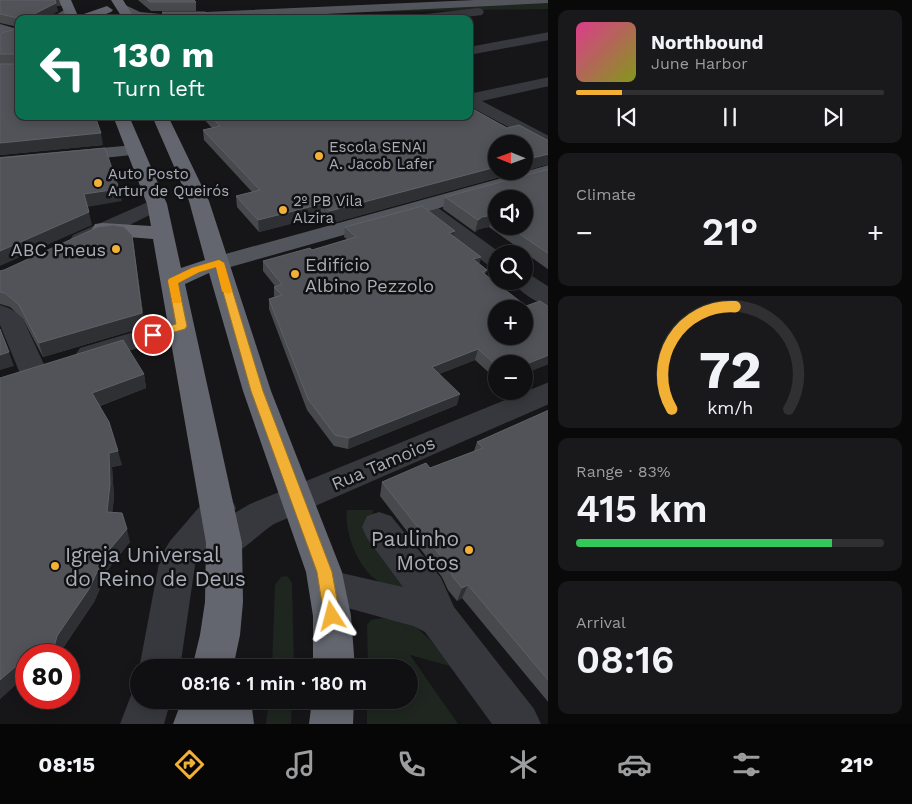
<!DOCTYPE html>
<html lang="en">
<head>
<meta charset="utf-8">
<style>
	:root { --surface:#101012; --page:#19191b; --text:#f1f3f6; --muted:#9c9d9f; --line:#303032; --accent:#f2b134 }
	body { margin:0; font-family:"Work Sans",sans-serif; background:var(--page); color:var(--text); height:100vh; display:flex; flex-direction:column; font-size:19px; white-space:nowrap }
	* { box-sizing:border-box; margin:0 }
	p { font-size:16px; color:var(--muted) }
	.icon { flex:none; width:28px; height:28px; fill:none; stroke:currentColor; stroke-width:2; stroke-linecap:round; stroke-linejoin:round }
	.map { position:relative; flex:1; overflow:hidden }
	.details { display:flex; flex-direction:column; gap:10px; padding:10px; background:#09090a; width:364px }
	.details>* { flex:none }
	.hud { position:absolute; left:15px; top:15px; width:458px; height:105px; border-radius:10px; box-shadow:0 2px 12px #0003,0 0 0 1px var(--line); background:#0b6e4f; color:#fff; overflow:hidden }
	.needle { width:32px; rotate:271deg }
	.controls { position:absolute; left:488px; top:135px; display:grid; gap:10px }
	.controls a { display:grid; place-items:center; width:45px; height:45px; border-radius:50%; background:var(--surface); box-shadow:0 2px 12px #0003,0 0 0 1px var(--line); font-size:25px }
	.speed { position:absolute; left:15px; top:644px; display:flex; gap:10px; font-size:25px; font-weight:700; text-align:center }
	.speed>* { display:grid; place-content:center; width:65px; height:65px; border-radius:50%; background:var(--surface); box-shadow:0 2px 12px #0003,0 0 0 1px var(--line); line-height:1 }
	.speed .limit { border:8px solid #d22; background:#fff; color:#111 }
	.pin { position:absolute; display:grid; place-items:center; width:42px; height:42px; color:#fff; margin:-21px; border:2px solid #fff; border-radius:50%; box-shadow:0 1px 5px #0007 }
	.me { position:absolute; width:55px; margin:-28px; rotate:351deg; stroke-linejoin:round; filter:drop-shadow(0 0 4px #0008) }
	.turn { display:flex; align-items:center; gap:18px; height:105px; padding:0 15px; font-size:22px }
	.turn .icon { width:65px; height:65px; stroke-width:2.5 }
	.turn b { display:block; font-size:35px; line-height:42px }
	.big { font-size:38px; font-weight:600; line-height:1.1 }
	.details .card { flex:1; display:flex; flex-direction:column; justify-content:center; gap:8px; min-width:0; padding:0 18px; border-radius:10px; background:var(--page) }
	.details .dial { align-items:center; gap:0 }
	.dial svg { height:130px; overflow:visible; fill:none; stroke:var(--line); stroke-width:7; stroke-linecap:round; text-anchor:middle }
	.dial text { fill:var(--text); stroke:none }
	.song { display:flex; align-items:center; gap:15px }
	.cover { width:60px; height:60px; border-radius:8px; background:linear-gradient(135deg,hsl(330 70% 55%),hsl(70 70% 35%)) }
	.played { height:5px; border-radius:2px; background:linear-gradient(90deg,var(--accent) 15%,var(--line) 15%) }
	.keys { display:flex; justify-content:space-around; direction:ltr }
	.heat { display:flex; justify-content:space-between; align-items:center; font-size:28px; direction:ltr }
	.charge { height:8px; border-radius:4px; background:linear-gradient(90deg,#34c759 83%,var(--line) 0) }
	.trip { position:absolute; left:130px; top:659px; width:288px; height:50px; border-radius:25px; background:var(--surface); box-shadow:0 2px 12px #0003,0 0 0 1px var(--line); font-weight:600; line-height:50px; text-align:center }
	.dock { display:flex; height:80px; justify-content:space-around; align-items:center; background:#060607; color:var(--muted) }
	.dock .icon { width:35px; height:35px }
	.dock .active { color:var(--accent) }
	.dock b { font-size:22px; color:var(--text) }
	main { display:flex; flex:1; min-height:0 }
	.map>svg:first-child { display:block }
	.green { fill:#1e261f }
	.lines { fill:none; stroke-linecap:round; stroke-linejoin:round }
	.minor { fill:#37383d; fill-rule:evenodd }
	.major { fill:#53555c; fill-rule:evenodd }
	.highway { fill:#63666e; fill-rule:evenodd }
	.wall { fill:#47494d; fill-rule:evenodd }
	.shaded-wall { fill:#2f3033 }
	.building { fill:#525359; stroke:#5f6168; fill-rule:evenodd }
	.route { fill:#f2b134; stroke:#9d7322 }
	.slow { fill:#f59e0b }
	.poi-dot { fill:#f2b134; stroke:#111113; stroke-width:2 }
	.labels { text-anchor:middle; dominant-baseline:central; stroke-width:5; stroke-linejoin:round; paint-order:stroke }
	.far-poi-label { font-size:15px; fill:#a8adb8; stroke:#111113; text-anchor:start }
	.poi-label { font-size:18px; fill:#a8adb8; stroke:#111113; text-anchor:end }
	.street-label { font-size:18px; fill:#a8adb8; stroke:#111113 }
	.near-poi-label { font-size:21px; fill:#a8adb8; stroke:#111113; text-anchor:end }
</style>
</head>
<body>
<main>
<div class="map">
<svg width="549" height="724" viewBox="0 0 549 724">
	<rect width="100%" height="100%" fill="#161618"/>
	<path class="green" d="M549,2L548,9L362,12Z
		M429,15L403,19H281Z
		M347,510H373L371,525L416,591C404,588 388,587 378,581C358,569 344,532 347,510Z
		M287,576L292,583L294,667H272L275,585L281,577Z
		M382,618C418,619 431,640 450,666L410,655L458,724H367V700H409V668L368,667L367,625L371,620Z
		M269,700H292L291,724H266Z"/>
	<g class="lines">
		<path class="minor" d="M0,0H68L72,3L66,6H0Z
			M478,8L482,9L484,12L482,15L451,19H411L417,15Z
			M549,32V40L469,55V47Z
			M549,77V86L482,101L549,136V149L469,106V94Z
			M157,198L164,200L167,204L164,208L89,245L81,247L73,245L70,240L73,235Z
			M423,200L430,202L502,254H496V267L488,265L416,210L413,206L416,202Z
			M524,274L532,276L549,287V306C536,303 520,292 512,281H524Z
			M0,305C10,308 18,312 24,321L47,371L43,378L33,381L23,378L19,371L0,325Z
			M181,318L190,320L194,326L190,332L90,363L80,360L76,354L80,348Z
			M549,382V404L274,524C257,535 243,552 224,559L211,554L208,547L195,565L180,668L139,669L159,563L164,551L170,541L207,498L219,494L231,498L236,508L233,514L250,504Z
			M379,512L391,516L441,578L454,607L534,709L541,724H492L425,632L413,626L315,599L309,587L315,575L328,570L403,587L367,538L362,527L367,516Z
			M139,683V700H171L164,724H120L135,685Z"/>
		<path class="major" d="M475,0H549V3L222,19H138L133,18L115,6L121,3L140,12L161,14Z
			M69,7L75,11L64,19H49Z
			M0,24L14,28L16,31L13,38L0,41V33H2L0,32Z
			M135,145L141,146L144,150L141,154L0,169V157Z
			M549,165V177L227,268L219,270L211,268L207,263L211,258Z"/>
		<path class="highway" d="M59,0H71L78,16L107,6L113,10L111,12L94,19H67Z
			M111,0H123L135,19H123Z
			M113,116H129L167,204L181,268L205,260L189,201L152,116H168L209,201L271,391L342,572L351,616L355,668H313V616L306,572L243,391L209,273L185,284L242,543L243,602L240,635L233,668H192L200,635L205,602L206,543L153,239L103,235L95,234L92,229L95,224L103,223L151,226L147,204Z
			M182,700H251L254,724H173Z
			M312,700H354L353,724H309Z"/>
	</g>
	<path class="wall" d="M0,0L58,11L44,19H19V116L103,145L0,155V64H18H0V33L17,29L18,27L0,23Z
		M138,0H194L196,2V11H151Z
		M162,12L209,16L280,19H162Z
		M469,107L507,128L519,125L549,141V164L524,171V144H496V171H522L329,224L321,216L259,232L237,207L236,196L252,192L204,140L203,130L212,128L201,116H469Z
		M549,169V270L489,227L479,229L475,232L443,209L445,197ZM496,199L524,226H496Z
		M345,227L454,236L481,257L479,264L487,270L485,274L496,364V379L475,360L439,374L457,405L348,449L334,446L307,410L269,309V299L274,297V287L275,286L263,271V261L312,250L347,239L344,237Z
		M134,248L145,327L43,357L23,319L10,307L0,304V271Z
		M144,374L146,388L100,406L122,465L112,467L114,498L112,512L130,542L109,568L94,602L63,648L62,655H26V681L23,678L0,699V378Z
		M549,410V703L462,598L457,601L448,590L442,577L380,496L382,482L430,468L474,451L477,442Z"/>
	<path class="shaded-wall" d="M56,3L58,11L44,19H24Z
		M101,133L103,145L0,155V143Z
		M549,146V164L524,171V160Z
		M496,167V171H522L329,224L330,211Z
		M119,189L122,201L87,207L84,194Z
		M321,204V216L259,232L258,220Z
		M89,212L92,225L0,266V251Z
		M493,215L489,227L479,229L475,232L478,220L482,217Z
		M455,231L453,240L449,233Z
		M132,235L145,327L43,357L39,343Z
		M481,257L479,267L473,259Z
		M478,349L475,360L429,378L432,367Z
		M9,352L14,366L0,370V355Z
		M549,355V364L524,374V365Z
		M144,374L146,388L96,407L92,393Z
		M460,394L457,405L348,449L349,438Z
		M118,451L122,465L112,467L114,498L111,526L107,512L109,453Z
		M127,529L130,542L109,568L94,602L63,648L62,655H52L57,636L105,555Z
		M468,585L462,598L457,601L462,588Z
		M15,667L23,678L0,699V680Z"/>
	<path class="building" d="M0,0H55L56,3L24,19H19V22L18,18L0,14Z
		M147,0H194L196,2H150Z
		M162,12H205L209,16L276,14L280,19H170Z
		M19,26V116H95L101,133L0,143V64H18V54H0V33L17,29Z
		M469,107L507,128L519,125L549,141V154L524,160V144H496V167L330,211L321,204L258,220L236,196L260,190L203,130L220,126L210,116H469Z
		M105,148L119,189L84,194L89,212L0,251V158Z
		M549,169V254L508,226H524V199H496V218L493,215L482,217L478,220L445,197Z
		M422,206L455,231L449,233L481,257L473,259L487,270L482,272L526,306L540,301L549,307V355L524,365V364H496V365L478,349L432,367L460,394L349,438L335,435L308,399L269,299L282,295L274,287L282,284L263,261L310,248L312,250L356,237L345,227ZM496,309H524V336H496Z
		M113,225L124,227L132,235L142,313L39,343L19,305L5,293L0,292V271L4,270L98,227Z
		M0,329L9,352L0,355Z
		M123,340L144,374L92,393L109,422L118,451L109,453L110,484L107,512L122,513L127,529L105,555L89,589L57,636L52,655H26V673L15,667L0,680V378Z
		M549,410V681L468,585L462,588L453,577L447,564L382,482L426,463L430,468L483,448L477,442Z"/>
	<path class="route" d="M219,260L224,263L263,391L332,572L340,616L338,622L332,624L327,622L324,616L317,572L251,391L216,267L199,272L178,283L187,326L185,329L153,338L147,335L149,332L176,324L168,281L169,279L192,268Z"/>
	<path class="slow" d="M219,260L224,263L232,291L231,293L227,294L222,291L216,267L199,272L178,283L181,301L180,303H173L168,281L169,279L192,268Z"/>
	<g class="poi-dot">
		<circle cx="319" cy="156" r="5"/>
		<circle cx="98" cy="183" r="5"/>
		<circle cx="283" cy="210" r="5"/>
		<circle cx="116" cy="249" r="5"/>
		<circle cx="295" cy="274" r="5"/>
		<circle cx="469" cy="550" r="5"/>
		<circle cx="55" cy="566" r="5"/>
	</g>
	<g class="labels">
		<g class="far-poi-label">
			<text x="329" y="147">Escola SENAI<tspan x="329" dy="17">A. Jacob Lafer</tspan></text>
			<text x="108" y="174">Auto Posto<tspan x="108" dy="17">Artur de Queirós</tspan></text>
			<text x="293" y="201">2º PB Vila<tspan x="293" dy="17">Alzira</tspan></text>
		</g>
		<g class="poi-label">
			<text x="106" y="249">ABC Pneus</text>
			<text x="305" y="264" text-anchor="start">Edifício<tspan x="305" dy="21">Albino Pezzolo</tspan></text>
		</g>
		<g class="street-label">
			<text transform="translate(383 463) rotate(-23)">Rua Tamoios</text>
		</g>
		<g class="near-poi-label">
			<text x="459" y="538">Paulinho<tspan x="459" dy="24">Motos</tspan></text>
			<text x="65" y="554" text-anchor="start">Igreja Universal<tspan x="65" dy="24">do Reino de Deus</tspan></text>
		</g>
	</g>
</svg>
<div class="controls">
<a><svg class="needle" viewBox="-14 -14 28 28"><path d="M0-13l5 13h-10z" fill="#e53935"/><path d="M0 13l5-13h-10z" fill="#9c9d9f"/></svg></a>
<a><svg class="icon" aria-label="sound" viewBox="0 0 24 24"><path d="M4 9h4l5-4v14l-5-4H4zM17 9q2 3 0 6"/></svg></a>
<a><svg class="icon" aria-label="search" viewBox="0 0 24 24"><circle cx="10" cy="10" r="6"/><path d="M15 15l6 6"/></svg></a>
<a>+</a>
<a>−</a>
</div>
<div class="speed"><div class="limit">80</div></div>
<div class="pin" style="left:153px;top:335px;background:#d93025"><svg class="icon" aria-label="arrive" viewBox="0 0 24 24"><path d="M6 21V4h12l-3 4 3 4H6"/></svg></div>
<svg class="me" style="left:332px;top:616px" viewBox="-20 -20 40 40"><path d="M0-17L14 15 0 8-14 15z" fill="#f2b134" stroke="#fff" stroke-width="4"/></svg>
<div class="trip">08:16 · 1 min · 180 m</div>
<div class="hud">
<div class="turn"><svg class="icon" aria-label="left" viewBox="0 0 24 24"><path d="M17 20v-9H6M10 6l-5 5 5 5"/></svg><div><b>130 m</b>Turn left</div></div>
</div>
</div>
<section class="details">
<div class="card">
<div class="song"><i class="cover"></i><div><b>Northbound</b><p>June Harbor</p></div></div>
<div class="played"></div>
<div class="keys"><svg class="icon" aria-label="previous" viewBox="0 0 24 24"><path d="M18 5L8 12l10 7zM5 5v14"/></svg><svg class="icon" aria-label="pause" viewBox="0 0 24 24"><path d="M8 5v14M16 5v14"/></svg><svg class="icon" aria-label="next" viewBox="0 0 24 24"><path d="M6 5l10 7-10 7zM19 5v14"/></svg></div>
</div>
<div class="card"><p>Climate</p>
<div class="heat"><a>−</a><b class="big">21°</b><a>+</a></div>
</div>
<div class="card dial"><svg viewBox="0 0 100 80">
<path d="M14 69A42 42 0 1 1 86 69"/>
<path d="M14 69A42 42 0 0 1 53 6" stroke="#f2b134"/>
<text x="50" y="56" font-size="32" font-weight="700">72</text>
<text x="50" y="72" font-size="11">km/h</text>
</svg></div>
<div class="card"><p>Range · 83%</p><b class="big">415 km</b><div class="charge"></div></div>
<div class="card"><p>Arrival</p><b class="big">08:16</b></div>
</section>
</main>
<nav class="dock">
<b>08:15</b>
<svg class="icon active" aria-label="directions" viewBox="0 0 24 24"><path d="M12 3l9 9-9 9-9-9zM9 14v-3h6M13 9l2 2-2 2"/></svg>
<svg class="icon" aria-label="music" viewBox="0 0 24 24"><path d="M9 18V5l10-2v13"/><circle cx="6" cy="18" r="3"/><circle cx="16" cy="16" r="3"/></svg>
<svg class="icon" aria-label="phone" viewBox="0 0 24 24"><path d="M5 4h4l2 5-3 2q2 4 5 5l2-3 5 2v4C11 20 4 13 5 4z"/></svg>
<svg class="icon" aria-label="climate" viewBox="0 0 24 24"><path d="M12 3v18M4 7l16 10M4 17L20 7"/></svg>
<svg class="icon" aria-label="car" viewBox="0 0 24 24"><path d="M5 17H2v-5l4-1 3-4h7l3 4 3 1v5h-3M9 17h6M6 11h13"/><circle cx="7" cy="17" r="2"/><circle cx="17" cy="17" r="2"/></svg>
<svg class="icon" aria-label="filters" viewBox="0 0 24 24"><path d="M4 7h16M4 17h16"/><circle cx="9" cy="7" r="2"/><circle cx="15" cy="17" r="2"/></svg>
<b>21°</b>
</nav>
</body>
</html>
